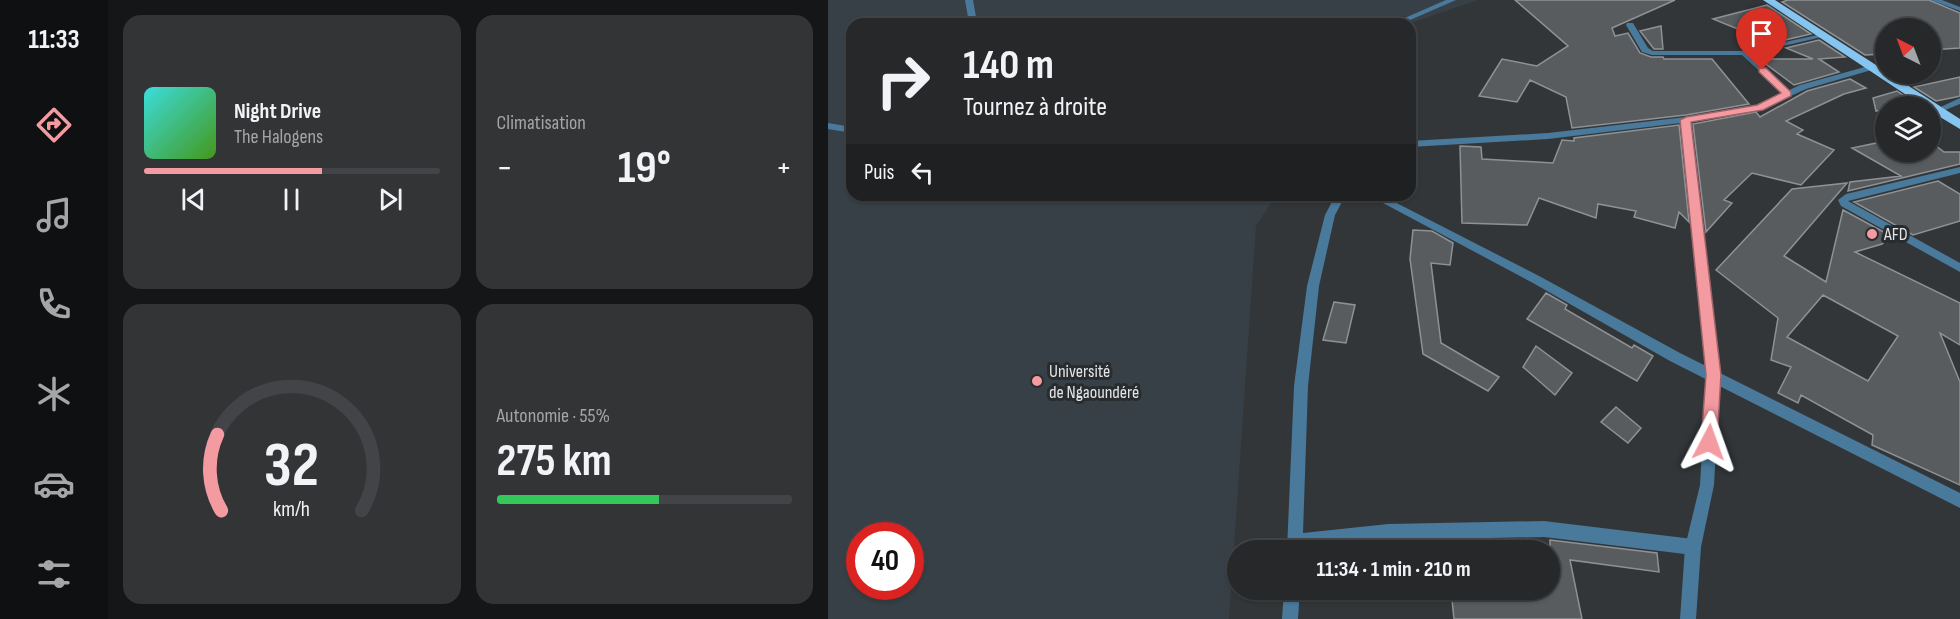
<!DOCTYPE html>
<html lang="fr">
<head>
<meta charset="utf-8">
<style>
	:root { --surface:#26282a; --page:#323436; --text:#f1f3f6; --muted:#a4a6a8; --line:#424447; --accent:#f49aa1 }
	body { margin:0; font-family:"Sofia Sans Condensed",sans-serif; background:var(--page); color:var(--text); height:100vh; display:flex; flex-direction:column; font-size:22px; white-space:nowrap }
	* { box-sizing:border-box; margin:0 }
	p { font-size:20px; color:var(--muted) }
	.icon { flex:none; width:33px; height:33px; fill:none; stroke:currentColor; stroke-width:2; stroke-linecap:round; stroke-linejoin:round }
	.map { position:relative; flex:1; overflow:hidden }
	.drawer { display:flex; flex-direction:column; gap:15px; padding:15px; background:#151617; width:720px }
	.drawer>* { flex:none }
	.guide { position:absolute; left:18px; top:18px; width:570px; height:183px; border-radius:18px; box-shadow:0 2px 4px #0004,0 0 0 2px var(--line); background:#26282a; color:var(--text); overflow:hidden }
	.needle { width:39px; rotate:318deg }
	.controls { position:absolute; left:1047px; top:18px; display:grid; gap:12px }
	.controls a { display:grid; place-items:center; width:66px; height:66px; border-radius:50%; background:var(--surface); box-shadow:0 2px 4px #0004,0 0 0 2px var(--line); font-size:30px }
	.speed { position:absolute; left:18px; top:522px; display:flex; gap:12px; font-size:30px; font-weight:700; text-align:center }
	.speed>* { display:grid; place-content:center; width:78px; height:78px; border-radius:50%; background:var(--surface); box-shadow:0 2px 4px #0004,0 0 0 2px var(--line); line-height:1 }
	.speed .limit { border:9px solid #d22; background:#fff; color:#111 }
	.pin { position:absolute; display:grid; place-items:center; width:51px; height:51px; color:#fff; margin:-62px -26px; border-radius:50% 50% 50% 0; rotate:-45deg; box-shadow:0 0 6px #0007 }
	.pin .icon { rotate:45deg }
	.me { position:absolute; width:66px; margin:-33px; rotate:4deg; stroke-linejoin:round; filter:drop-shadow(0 0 4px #0008) }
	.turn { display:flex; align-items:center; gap:21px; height:126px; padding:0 18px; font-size:27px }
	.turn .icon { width:78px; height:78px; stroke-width:2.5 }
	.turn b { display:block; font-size:42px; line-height:51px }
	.then { display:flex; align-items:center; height:57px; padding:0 18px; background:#0003; gap:12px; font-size:22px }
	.big { font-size:45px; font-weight:700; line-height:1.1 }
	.drawer .tile { flex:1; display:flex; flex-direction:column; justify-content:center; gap:9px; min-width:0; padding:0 21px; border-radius:18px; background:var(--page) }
	.drawer .dial { align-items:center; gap:0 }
	.dial svg { height:156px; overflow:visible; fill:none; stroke:var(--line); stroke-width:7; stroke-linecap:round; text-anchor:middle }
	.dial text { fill:var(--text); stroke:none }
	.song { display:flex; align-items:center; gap:18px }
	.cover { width:72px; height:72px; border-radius:9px; background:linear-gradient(135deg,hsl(180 70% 55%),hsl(100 70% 35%)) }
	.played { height:6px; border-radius:3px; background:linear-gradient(90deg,var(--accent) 60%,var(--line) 60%) }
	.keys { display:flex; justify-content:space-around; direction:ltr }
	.heat { display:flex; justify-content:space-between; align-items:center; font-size:33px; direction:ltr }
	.charge { height:9px; border-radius:4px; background:linear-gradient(90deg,#34c759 55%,var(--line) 0) }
	.drawer .tiles { flex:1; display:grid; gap:15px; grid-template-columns:repeat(2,1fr) }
	.trip { position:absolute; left:399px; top:540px; width:333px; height:60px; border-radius:30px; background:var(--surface); box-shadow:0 2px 4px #0004,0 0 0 2px var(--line); font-weight:700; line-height:60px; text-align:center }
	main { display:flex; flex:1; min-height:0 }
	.menu { display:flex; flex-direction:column; width:108px; justify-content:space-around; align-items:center; background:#0f1011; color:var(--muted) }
	.menu .icon { width:42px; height:42px }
	.menu .active { color:var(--accent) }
	.menu b { font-size:27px; color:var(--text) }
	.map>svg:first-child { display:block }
	.built { fill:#374046; fill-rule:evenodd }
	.building { fill:#585c5f; stroke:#8e9295; stroke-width:1.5; fill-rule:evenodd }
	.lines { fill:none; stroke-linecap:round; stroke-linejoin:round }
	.service { fill:#49799b; fill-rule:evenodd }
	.minor { fill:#49799b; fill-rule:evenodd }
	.tertiary { fill:#49799b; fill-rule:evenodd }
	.trunk { fill:#86c5f0; fill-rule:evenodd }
	.route { fill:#f49aa1; stroke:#9f6469; stroke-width:1.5 }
	.poi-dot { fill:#f49aa1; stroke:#282c2e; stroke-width:2 }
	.labels { text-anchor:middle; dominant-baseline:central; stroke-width:6; stroke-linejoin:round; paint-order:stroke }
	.poi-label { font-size:18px; fill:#e3e5e6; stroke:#282c2e; text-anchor:start }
</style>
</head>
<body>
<main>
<nav class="menu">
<b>11:33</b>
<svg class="icon active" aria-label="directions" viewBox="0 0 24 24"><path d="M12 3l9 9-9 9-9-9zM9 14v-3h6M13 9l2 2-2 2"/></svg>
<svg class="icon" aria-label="music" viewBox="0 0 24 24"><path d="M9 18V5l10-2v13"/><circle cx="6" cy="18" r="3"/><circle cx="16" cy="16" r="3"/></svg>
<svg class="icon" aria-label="phone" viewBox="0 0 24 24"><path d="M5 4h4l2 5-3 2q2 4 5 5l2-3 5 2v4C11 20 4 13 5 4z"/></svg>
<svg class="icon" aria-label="climate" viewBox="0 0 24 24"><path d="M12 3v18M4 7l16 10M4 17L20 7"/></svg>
<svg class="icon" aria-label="car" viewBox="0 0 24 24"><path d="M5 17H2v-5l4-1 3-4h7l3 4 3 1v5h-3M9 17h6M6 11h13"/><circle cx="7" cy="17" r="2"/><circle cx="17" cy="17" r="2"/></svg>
<svg class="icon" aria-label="filters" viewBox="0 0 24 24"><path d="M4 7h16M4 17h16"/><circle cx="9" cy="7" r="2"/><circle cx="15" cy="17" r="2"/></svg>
</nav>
<section class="drawer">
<div class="tiles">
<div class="tile">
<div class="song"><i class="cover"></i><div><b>Night Drive</b><p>The Halogens</p></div></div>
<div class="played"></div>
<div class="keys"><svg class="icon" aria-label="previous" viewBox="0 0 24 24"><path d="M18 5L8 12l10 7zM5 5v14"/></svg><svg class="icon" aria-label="pause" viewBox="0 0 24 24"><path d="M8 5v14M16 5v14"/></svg><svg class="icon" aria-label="next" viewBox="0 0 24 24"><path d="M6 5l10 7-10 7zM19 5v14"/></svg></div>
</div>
<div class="tile"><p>Climatisation</p>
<div class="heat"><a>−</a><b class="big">19°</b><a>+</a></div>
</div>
<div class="tile dial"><svg viewBox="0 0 100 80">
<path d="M14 69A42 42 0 1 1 86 69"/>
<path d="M14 69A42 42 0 0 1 12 30" stroke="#f49aa1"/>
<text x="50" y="56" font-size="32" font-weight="700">32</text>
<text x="50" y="72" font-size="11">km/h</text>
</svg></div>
<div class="tile"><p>Autonomie · 55%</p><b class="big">275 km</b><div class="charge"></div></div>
</div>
</section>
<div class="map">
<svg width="1132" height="619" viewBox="0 0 1132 619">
	<rect width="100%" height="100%" fill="#323638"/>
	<path class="built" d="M0,0H650L580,24H24V195H448L428,226L401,619H0ZM32,536H82V586H32Z"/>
	<path class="building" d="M687,0H847L784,28L787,36L800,33L812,53L823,57H835L836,59H884L921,104L858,115L744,128L738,97L702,80L689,102L651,96L674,59L709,66L740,46Z
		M960,0H1101L1132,13V48L1102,50V28H1058V54L1037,55L954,2Z
		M939,5L983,34L944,43L885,19Z
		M833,26L835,49H826L812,31Z
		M991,40L1017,57L991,59L1011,72L966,85L931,59H985L958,48Z
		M1132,77V96L1128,97L1108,101L1086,87Z
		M1022,79L1038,88L1016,94L958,121L975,130L969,134L1006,150L973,185L924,173L896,200L904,203L878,232L865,124L928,112L932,117L979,91Z
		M1069,91L1088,104L1058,106V109L1048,111L1045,98Z
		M851,125L861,222L851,212L847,228L806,217L808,211L770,204L768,218L711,198L699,225L634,223L632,146L653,147L654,159L725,163L734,140L746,141V138Z
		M1058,141V152H1102V141L1116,152H1132V164L1020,191L1022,182L1073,176L1024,148Z
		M1110,181L1132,194V221L1085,235L1026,202Z
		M1019,183L956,256L998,282L1015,210L1063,236L1054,244L1027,252L1132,303V345L1112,333L1132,382V485L1044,445L1045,435L973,395L970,403L950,393L963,367L943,360L950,318L888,270L964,189ZM995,295L1070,336L1040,381L959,337Z
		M585,230L604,231L625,243L622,265L603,263L613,343L671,377L660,391L595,354L582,259Z
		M718,293L739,305L737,309L804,348L806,345L825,356L809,381L699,319Z
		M506,302L527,305L518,343L495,340Z
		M708,346L744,373L727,395L695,367Z
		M788,407L813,428L800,443L773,422Z
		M722,540L829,553L831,572L742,560L754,619H626L623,590H722Z"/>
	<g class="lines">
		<path class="service" d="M137,0H145L148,17L154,24H146L140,17Z
			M618,0H628L573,24H563Z
			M0,123L24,127V133L0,129Z"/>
		<path class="minor" d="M1103,0H1114L1132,7V11Z
			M799,23H805L820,48L825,51H916L994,34L998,36L922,54L963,92V96L960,97L914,55H824L814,52L798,25Z
			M1132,98V104L1110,113L1106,110Z
			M858,117L861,118V122L720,139L582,147V141L720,133Z
			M1132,167V173L1020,201L1132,263V272L1013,206L1010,200L1018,194Z
			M511,195H523L514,202L507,215L491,286L480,386L475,533L560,524L716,521L865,539L871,541L873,547L871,553L865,555L716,537L560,540L475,550H459L466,386L479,286L497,215L506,198Z
			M540,195H553L713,277L852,353L1132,493V508L842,361L705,283Z
			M456,590H472L470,619H454Z"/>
		<path class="tertiary" d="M1044,65H1047V69L978,89L934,109L863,122L892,375L886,485L873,547L868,619H852L857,547L872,485L878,375L853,120L858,117L929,105L972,85Z"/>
		<path class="trunk" d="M935,0H947L1132,119V129L1102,111V106H1095Z"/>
	</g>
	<path class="route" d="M931,68H938L963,92V96L935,110L863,122L893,375L889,442L887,447L881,449L875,447L873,442L878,375L852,120L858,117L929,105L953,93L931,72Z"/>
	<g class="poi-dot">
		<circle cx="1044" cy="234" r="6"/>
		<circle cx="209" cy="381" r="6"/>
	</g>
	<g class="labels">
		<g class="poi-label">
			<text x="1056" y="234">AFD</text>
			<text x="221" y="371">Université<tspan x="221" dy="21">de Ngaoundéré</tspan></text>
		</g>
	</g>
</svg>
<div class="controls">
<a><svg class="needle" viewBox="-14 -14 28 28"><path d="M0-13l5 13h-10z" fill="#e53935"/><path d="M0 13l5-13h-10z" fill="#a4a6a8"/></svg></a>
<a><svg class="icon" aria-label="layers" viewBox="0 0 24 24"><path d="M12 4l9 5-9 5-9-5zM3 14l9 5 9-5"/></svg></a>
</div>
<div class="speed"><div class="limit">40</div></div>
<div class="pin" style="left:934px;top:70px;background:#d93025"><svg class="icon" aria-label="arrive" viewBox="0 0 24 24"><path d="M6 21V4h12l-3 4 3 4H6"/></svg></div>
<svg class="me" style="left:881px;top:442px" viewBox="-20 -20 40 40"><path d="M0-17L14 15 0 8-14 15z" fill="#f49aa1" stroke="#fff" stroke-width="4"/></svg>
<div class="trip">11:34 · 1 min · 210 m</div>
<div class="guide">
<div class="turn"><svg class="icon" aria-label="right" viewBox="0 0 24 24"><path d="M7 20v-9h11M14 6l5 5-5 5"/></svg><div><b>140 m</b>Tournez à droite</div></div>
<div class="then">Puis<svg class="icon" aria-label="left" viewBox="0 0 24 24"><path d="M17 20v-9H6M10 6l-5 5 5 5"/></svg></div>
</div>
</div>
</main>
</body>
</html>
